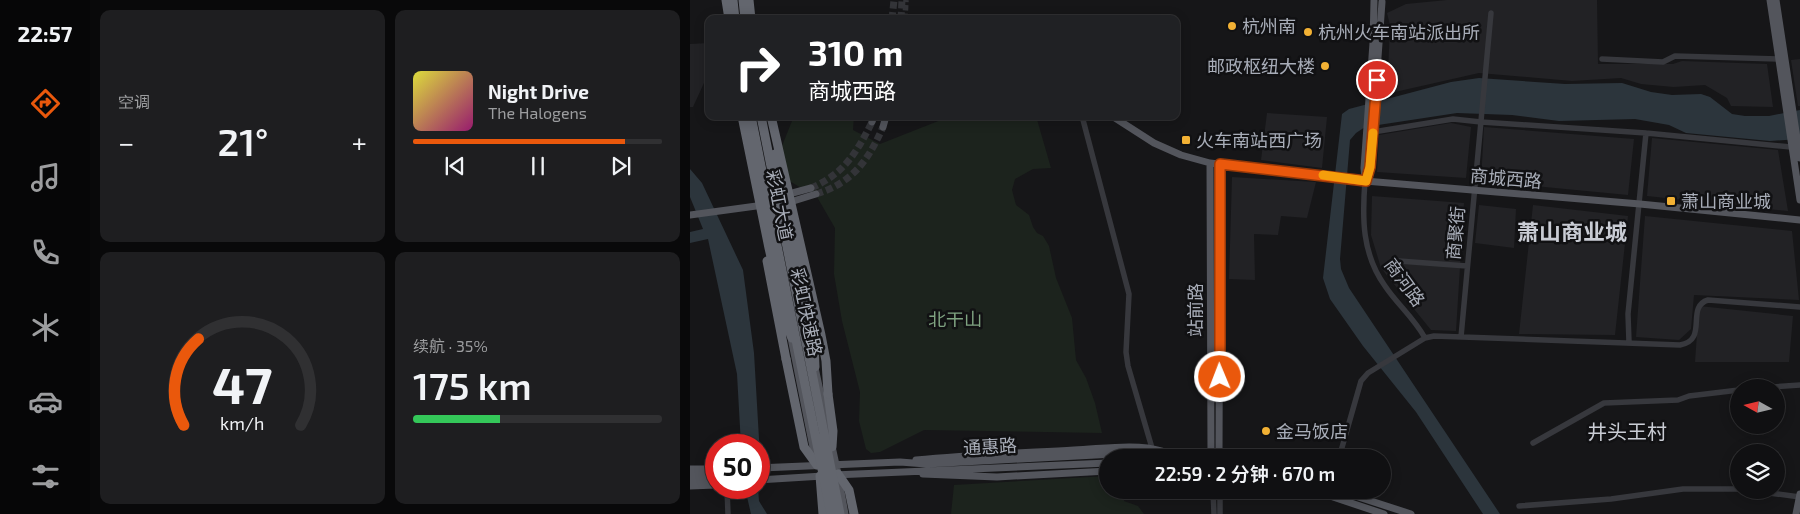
<!DOCTYPE html>
<html lang="zh">
<head>
<meta charset="utf-8">
<style>
	:root { --surface:#101012; --page:#1e1e20; --text:#f1f3f6; --muted:#9c9d9f; --line:#303032; --accent:#ea580c }
	body { margin:0; font-family:"Exo 2","Noto Sans SC",sans-serif; background:var(--page); color:var(--text); height:100vh; display:flex; flex-direction:column; font-size:19px; white-space:nowrap }
	* { box-sizing:border-box; margin:0 }
	p { font-size:16px; color:var(--muted) }
	.icon { flex:none; width:28px; height:28px; fill:none; stroke:currentColor; stroke-width:2; stroke-linecap:round; stroke-linejoin:round }
	.map { position:relative; flex:1; overflow:hidden }
	.details { display:flex; flex-direction:column; gap:10px; padding:10px; background:#09090a; width:600px }
	.details>* { flex:none }
	.hud { position:absolute; left:15px; top:15px; width:475px; height:105px; border-radius:10px; box-shadow:0 2px 12px #0003,0 0 0 1px var(--line); background:#202124; color:#fff; overflow:hidden }
	.needle { width:32px; rotate:278deg }
	.tools { position:absolute; left:1040px; top:379px; display:grid; gap:10px }
	.tools a { display:grid; place-items:center; width:55px; height:55px; border-radius:50%; background:var(--surface); box-shadow:0 2px 12px #0003,0 0 0 1px var(--line); font-size:25px }
	.speed { position:absolute; left:15px; top:434px; display:flex; gap:10px; font-size:25px; font-weight:700; text-align:center }
	.speed>* { display:grid; place-content:center; width:65px; height:65px; border-radius:50%; background:var(--surface); box-shadow:0 2px 12px #0003,0 0 0 1px var(--line); line-height:1 }
	.speed .limit { border:8px solid #d22; background:#fff; color:#111 }
	.pin { position:absolute; display:grid; place-items:center; width:42px; height:42px; color:#fff; margin:-21px; border:2px solid #fff; border-radius:50%; box-shadow:0 1px 5px #0007 }
	.me { position:absolute; width:55px; margin:-28px; rotate:359deg; stroke-linejoin:round; filter:drop-shadow(0 0 4px #0008) }
	.turn { display:flex; align-items:center; gap:18px; height:105px; padding:0 20px; font-size:22px }
	.turn .icon { width:65px; height:65px; stroke-width:2.5 }
	.turn b { display:block; font-size:35px; line-height:42px }
	.big { font-size:38px; font-weight:600; line-height:1.1 }
	.details .tile { flex:1; display:flex; flex-direction:column; justify-content:center; gap:8px; min-width:0; padding:0 18px; border-radius:10px; background:var(--page) }
	.details .dial { align-items:center; gap:0 }
	.dial svg { height:130px; overflow:visible; fill:none; stroke:var(--line); stroke-width:7; stroke-linecap:round; text-anchor:middle }
	.dial text { fill:var(--text); stroke:none }
	.song { display:flex; align-items:center; gap:15px }
	.cover { width:60px; height:60px; border-radius:8px; background:linear-gradient(135deg,hsl(60 70% 55%),hsl(320 70% 35%)) }
	.played { height:5px; border-radius:2px; background:linear-gradient(90deg,var(--accent) 85%,var(--line) 85%) }
	.keys { display:flex; justify-content:space-around; direction:ltr }
	.heat { display:flex; justify-content:space-between; align-items:center; font-size:28px; direction:ltr }
	.charge { height:8px; border-radius:4px; background:linear-gradient(90deg,#34c759 35%,var(--line) 0) }
	.details .tiles { flex:1; display:grid; gap:10px; grid-template-columns:repeat(2,1fr) }
	.trip { position:absolute; left:409px; top:449px; width:292px; height:50px; border-radius:25px; background:var(--surface); box-shadow:0 2px 12px #0003,0 0 0 1px var(--line); font-weight:600; line-height:50px; text-align:center }
	main { display:flex; flex:1; min-height:0 }
	.dock { display:flex; flex-direction:column; width:90px; justify-content:space-around; align-items:center; background:#060607; color:var(--muted) }
	.dock .icon { width:35px; height:35px }
	.dock .selected { color:var(--accent) }
	.dock b { font-size:22px; color:var(--text) }
	.map>svg:first-child { display:block }
	.built { fill:#222225 }
	.green { fill:#1c231d }
	.water { fill:#2c353c }
	.lines { fill:none; stroke-linecap:round; stroke-linejoin:round }
	.minor-tunnel { stroke:#333438; stroke-width:5.5; stroke-dasharray:5.5 3; stroke-linecap:butt }
	.major-tunnel { stroke:#333438; stroke-width:7; stroke-dasharray:7 3.5; stroke-linecap:butt }
	.minor { stroke:#37383d; stroke-width:5.5 }
	.major { stroke:#53555c; stroke-width:7 }
	.highway { stroke:#63666e; stroke-width:9 }
	.highway-bridge { stroke:#63666e; stroke-width:9 }
	.route-casing { stroke:#983908; stroke-width:12 }
	.route { stroke:#ea580c; stroke-width:9 }
	.slow { stroke:#f59e0b; stroke-width:9 }
	.poi-dot { fill:#f2b134; stroke:#111113; stroke-width:2 }
	.labels { text-anchor:middle; dominant-baseline:central; stroke-width:5; stroke-linejoin:round; paint-order:stroke }
	.poi-label { font-size:18px; fill:#a8adb8; stroke:#111113; text-anchor:start }
	.street-label { font-size:18px; fill:#a8adb8; stroke:#111113 }
	.park-label { font-size:18px; fill:#7fa381; stroke:#111113 }
	.quarter-label { font-size:20px; fill:#c9ccd4; stroke:#111113 }
	.district-label { font-size:22px; font-weight:bold; fill:#c9ccd4; stroke:#111113 }
</style>
</head>
<body>
<main>
<nav class="dock">
<b>22:57</b>
<svg class="icon selected" aria-label="directions" viewBox="0 0 24 24"><path d="M12 3l9 9-9 9-9-9zM9 14v-3h6M13 9l2 2-2 2"/></svg>
<svg class="icon" aria-label="music" viewBox="0 0 24 24"><path d="M9 18V5l10-2v13"/><circle cx="6" cy="18" r="3"/><circle cx="16" cy="16" r="3"/></svg>
<svg class="icon" aria-label="phone" viewBox="0 0 24 24"><path d="M5 4h4l2 5-3 2q2 4 5 5l2-3 5 2v4C11 20 4 13 5 4z"/></svg>
<svg class="icon" aria-label="climate" viewBox="0 0 24 24"><path d="M12 3v18M4 7l16 10M4 17L20 7"/></svg>
<svg class="icon" aria-label="car" viewBox="0 0 24 24"><path d="M5 17H2v-5l4-1 3-4h7l3 4 3 1v5h-3M9 17h6M6 11h13"/><circle cx="7" cy="17" r="2"/><circle cx="17" cy="17" r="2"/></svg>
<svg class="icon" aria-label="filters" viewBox="0 0 24 24"><path d="M4 7h16M4 17h16"/><circle cx="9" cy="7" r="2"/><circle cx="15" cy="17" r="2"/></svg>
</nav>
<section class="details">
<div class="tiles">
<div class="tile"><p>空调</p>
<div class="heat"><a>−</a><b class="big">21°</b><a>+</a></div>
</div>
<div class="tile">
<div class="song"><i class="cover"></i><div><b>Night Drive</b><p>The Halogens</p></div></div>
<div class="played"></div>
<div class="keys"><svg class="icon" aria-label="previous" viewBox="0 0 24 24"><path d="M18 5L8 12l10 7zM5 5v14"/></svg><svg class="icon" aria-label="pause" viewBox="0 0 24 24"><path d="M8 5v14M16 5v14"/></svg><svg class="icon" aria-label="next" viewBox="0 0 24 24"><path d="M6 5l10 7-10 7zM19 5v14"/></svg></div>
</div>
<div class="tile dial"><svg viewBox="0 0 100 80">
<path d="M14 69A42 42 0 1 1 86 69"/>
<path d="M14 69A42 42 0 0 1 23 16" stroke="#ea580c"/>
<text x="50" y="56" font-size="32" font-weight="700">47</text>
<text x="50" y="72" font-size="11">km/h</text>
</svg></div>
<div class="tile"><p>续航 · 35%</p><b class="big">175 km</b><div class="charge"></div></div>
</div>
</section>
<div class="map">
<svg width="1110" height="514" viewBox="0 0 1110 514">
	<rect width="100%" height="100%" fill="#161618"/>
	<path class="built" d="M757,0H907L908,64H983L992,61L1077,64L1083,107L1041,106L1037,98L1015,85L984,87L951,84L931,78L882,81L789,73L696,94L694,85L698,74L700,25L697,13L716,4Z
		M19,43V72L3,107H0V44Z
		M1110,59V106H1108L1101,60Z
		M577,113L637,117L632,168L571,160Z
		M761,123L781,127L776,178L687,172L689,135Z
		M794,127L944,139L938,195L791,181Z
		M962,138L1088,150L1098,211L957,196Z
		M542,177L626,182L617,218L591,216L588,235L564,234L565,280L539,279Z
		M682,196L774,203L766,331L741,330L691,268L681,235Z
		M789,205L826,209L824,248L785,243Z
		M843,205L938,216L925,335L829,334Z
		M955,216L1102,231L1109,300L1004,295L1001,329L989,340L946,337Z
		M1009,306L1103,316L1099,362H1005Z"/>
	<path class="green" d="M104,116H164L163,130L190,144L261,116H346L361,168L343,169L325,179L322,190L326,205L339,215L343,227L347,233L353,236L359,246L366,278L382,318L386,360L396,378L405,403L412,433L234,430L190,452L181,453L176,449L169,421L170,392L152,321L144,274L145,228L127,197L82,171Z
		M417,476L418,490H434V501L448,506L454,514H261L264,485Z"/>
	<path class="water" d="M789,78L875,84L932,83L961,92L982,95L1011,94L1020,97L1042,114L1055,116H1079L1110,110V139L1080,141L996,133L979,125L945,119L869,121L822,115L767,113L675,127L666,133L660,140L650,259L651,269L659,288L810,514H793L726,412L673,346L640,299L633,278L652,114L659,109L761,82Z
		M0,169L12,183L53,270L64,353L70,456L69,475V445H51L47,374L18,239L0,243V232L13,229L0,197Z
		M55,488H68L69,501L77,514H61Z"/>
	<g class="lines">
		<path class="minor-tunnel" d="M215,19L216,0"/>
		<path class="major-tunnel" d="M202,19L204,0
			M211,19L212,0
			M121,188C154,174 167,152 182,122
			M126,194C162,183 178,161 193,127"/>
		<path class="minor" d="M912,59L973,62L985,56L1088,59
			M392,116L439,294L436,352L438,366L462,448
			M683,132L763,119L791,122L956,133L1101,147
			M675,181C672,218 672,254 695,286C707,304 724,318 735,338
			M709,261L777,266
			M771,337L801,13
			M939,342L938,314L956,133
			M1069,388L1110,385
			M843,443L914,403L988,400L999,396L1049,390
			M649,458L671,381L678,373L735,338L744,336L990,345C1019,340 995,307 1018,300L1110,307
			M37,488L38,514
			M523,490L524,514
			M530,490V514
			M1057,490L1110,497
			M829,506L921,499L993,489H1049"/>
		<path class="major" d="M1080,0L1110,200
			M1086,0L1110,158
			M422,116L464,143L491,155L520,163L675,181L950,204L1110,220
			M182,122L184,116
			M193,127L196,116
			M520,163L521,456
			M675,178L674,168L683,43L684,1
			M675,181L680,167L692,2
			M73,201L121,188
			M97,203L126,194
			M0,215L74,205
			M100,333L126,462
			M124,363L148,474L155,514
			M529,457L530,164
			M226,460C279,455 331,453 384,450C412,449 445,443 472,451
			M69,468L210,462L236,464L443,453L510,455L530,458
			M0,469H26
			M233,474L307,477L418,471
			M0,475L26,474
			M144,475L418,463
			M69,480L133,476
			M0,481L26,480
			M0,486L26,485
			M622,490L694,514
			M647,490L721,514
			M1106,514L1110,494"/>
		<path class="highway" d="M36,0L39,19
			M43,0L45,19
			M53,0L55,19
			M59,0L61,19
			M96,359L114,447L127,465
			M138,394L143,431L142,447
			M148,474L159,490L164,514
			M130,476L133,514"/>
		<path class="highway-bridge" d="M52,116L79,248L96,323L102,338
			M61,116L141,514
			M71,116L150,514
			M81,116L131,335L136,361L138,394
			M85,154L124,344L125,367
			M77,261L96,359"/>
	</g>
	<g class="lines">
		<g class="route-casing">
			<path id="route" d="M530,377V164L676,181L680,167L687,80"/>
		</g>
		<use href="#route" class="route"/>
		<path class="slow" d="M633,175L676,181L680,167L683,133"/>
	</g>
	<g class="poi-dot">
		<circle cx="542" cy="26" r="5"/>
		<circle cx="618" cy="32" r="5"/>
		<circle cx="635" cy="66" r="5"/>
		<rect x="491" y="135" width="10" height="10" rx="2.5"/>
		<rect x="976" y="196" width="10" height="10" rx="2.5"/>
		<circle cx="576" cy="431" r="5"/>
	</g>
	<g class="labels">
		<g class="poi-label">
			<text x="552" y="26">杭州南</text>
			<text x="628" y="32">杭州火车南站派出所</text>
			<text x="625" y="66" text-anchor="end">邮政枢纽大楼</text>
			<text x="506" y="140">火车南站西广场</text>
			<text x="991" y="201">萧山商业城</text>
			<text x="586" y="431">金马饭店</text>
		</g>
		<g class="street-label">
			<text transform="translate(816 178) rotate(5)">商城西路</text>
			<text transform="translate(90 205) rotate(79)">彩虹大道</text>
			<text transform="translate(765 233) rotate(-85)">商聚街</text>
			<text transform="translate(715 282) rotate(54)">商河路</text>
			<text transform="translate(505 310) rotate(-90)">站前路</text>
			<text transform="translate(117 312) rotate(78)">彩虹快速路</text>
			<text transform="translate(300 446) rotate(-3)">通惠路</text>
		</g>
		<g class="park-label">
			<text x="265" y="319">北干山</text>
		</g>
		<g class="quarter-label">
			<text x="937" y="431">井头王村</text>
		</g>
		<g class="district-label">
			<text x="882" y="231">萧山商业城</text>
		</g>
	</g>
</svg>
<div class="tools">
<a><svg class="needle" viewBox="-14 -14 28 28"><path d="M0-13l5 13h-10z" fill="#e53935"/><path d="M0 13l5-13h-10z" fill="#9c9d9f"/></svg></a>
<a><svg class="icon" aria-label="layers" viewBox="0 0 24 24"><path d="M12 4l9 5-9 5-9-5zM3 14l9 5 9-5"/></svg></a>
</div>
<div class="speed"><div class="limit">50</div></div>
<div class="pin" style="left:687px;top:80px;background:#d93025"><svg class="icon" aria-label="arrive" viewBox="0 0 24 24"><path d="M6 21V4h12l-3 4 3 4H6"/></svg></div>
<svg class="me" style="left:530px;top:377px" viewBox="-20 -20 40 40"><circle r="17" fill="#ea580c" stroke="#fff" stroke-width="3"/><path d="M0-11L8 9 0 5-8 9z" fill="#fff"/></svg>
<div class="trip">22:59 · 2 分钟 · 670 m</div>
<div class="hud">
<div class="turn"><svg class="icon" aria-label="right" viewBox="0 0 24 24"><path d="M7 20v-9h11M14 6l5 5-5 5"/></svg><div><b>310 m</b>商城西路</div></div>
</div>
</div>
</main>
</body>
</html>
